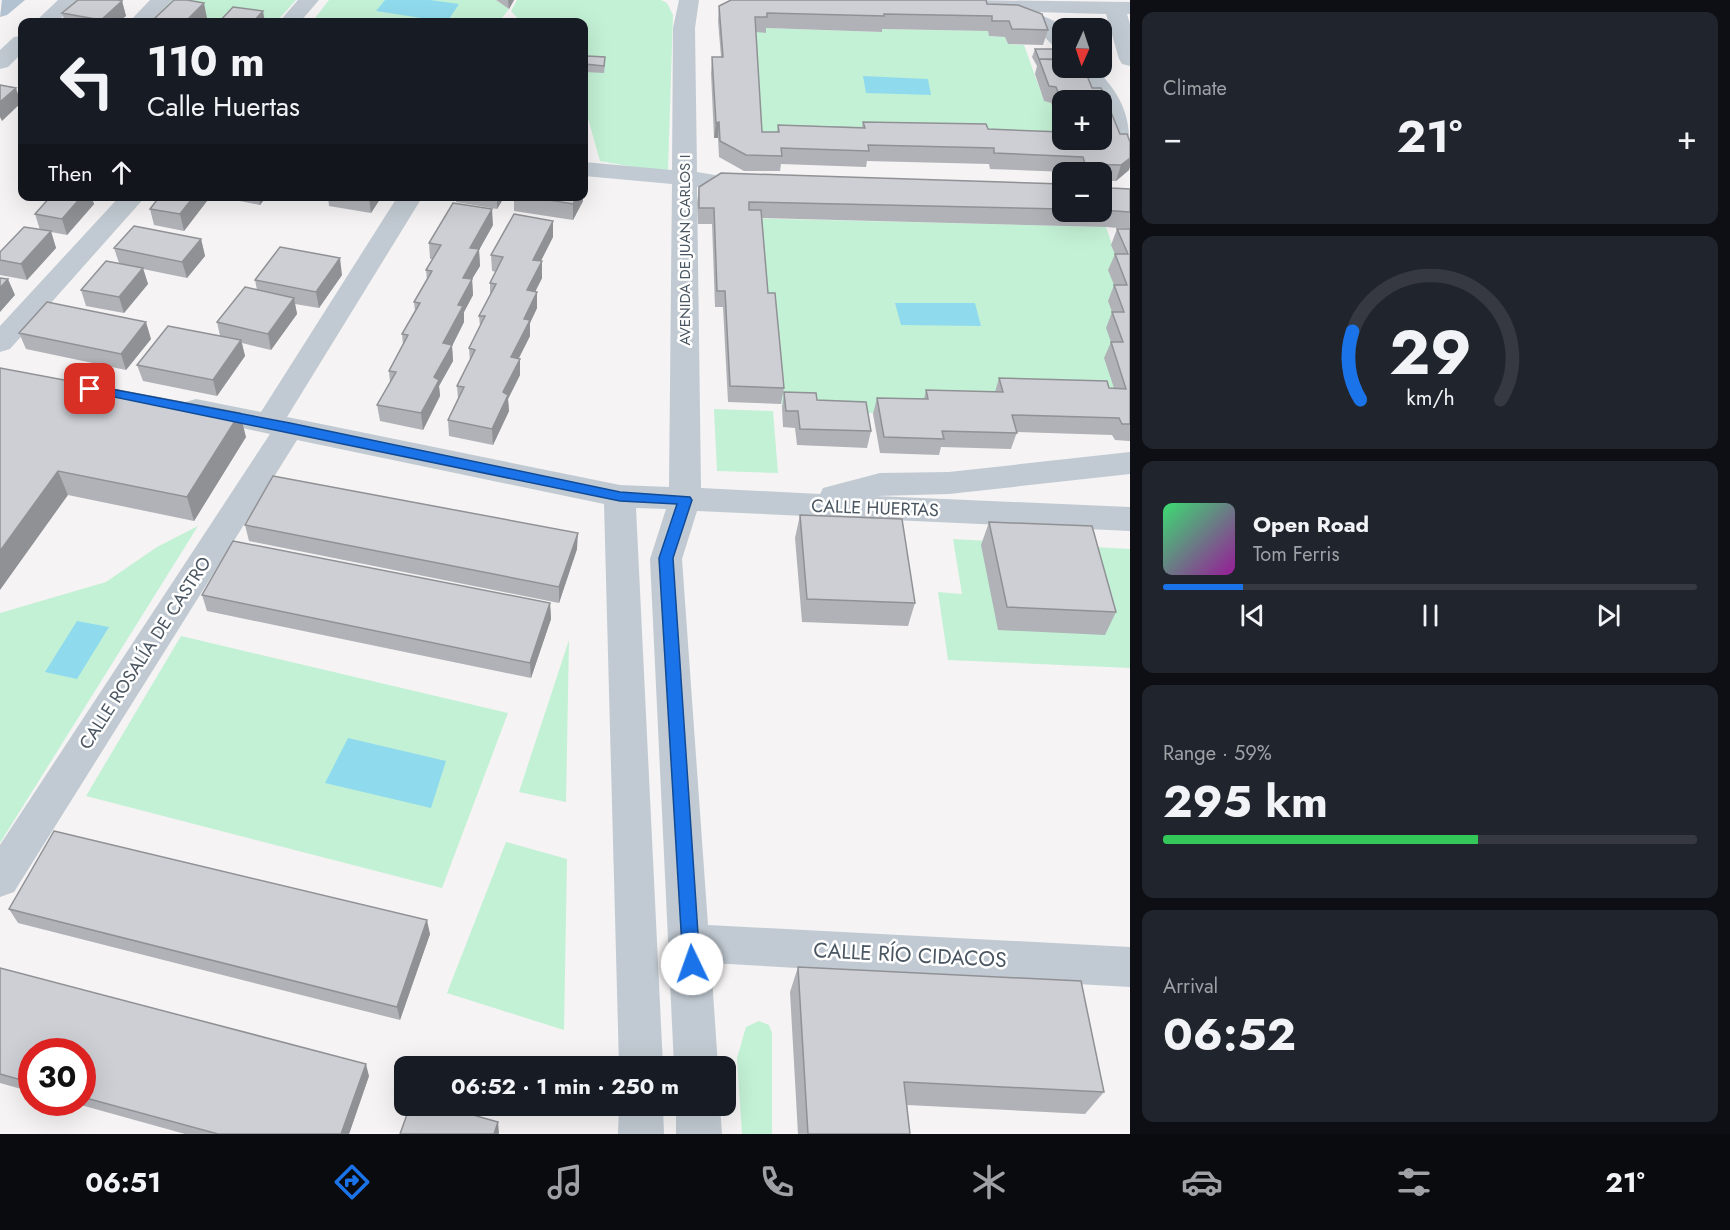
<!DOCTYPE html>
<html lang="en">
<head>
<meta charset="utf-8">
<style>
	:root { --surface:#171b24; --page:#20242c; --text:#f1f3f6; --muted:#9ea1a6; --line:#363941; --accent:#1a73e8 }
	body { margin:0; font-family:Jost,sans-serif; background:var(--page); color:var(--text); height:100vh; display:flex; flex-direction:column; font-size:22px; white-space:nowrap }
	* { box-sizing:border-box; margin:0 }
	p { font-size:20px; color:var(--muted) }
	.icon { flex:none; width:33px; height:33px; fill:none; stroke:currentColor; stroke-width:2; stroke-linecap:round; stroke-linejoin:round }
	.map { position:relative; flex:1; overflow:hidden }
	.details { display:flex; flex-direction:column; gap:12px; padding:12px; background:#0d0f14; width:600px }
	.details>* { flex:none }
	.banner { position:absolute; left:18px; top:18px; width:570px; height:183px; border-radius:12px; box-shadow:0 6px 24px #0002; background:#171b24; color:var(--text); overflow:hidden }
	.needle { width:39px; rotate:183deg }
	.tools { position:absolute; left:1052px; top:18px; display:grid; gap:12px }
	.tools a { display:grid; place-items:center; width:60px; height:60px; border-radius:12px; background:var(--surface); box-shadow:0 6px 24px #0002; font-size:30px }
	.speed { position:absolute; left:18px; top:1038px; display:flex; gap:12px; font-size:30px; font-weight:700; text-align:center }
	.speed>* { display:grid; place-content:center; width:78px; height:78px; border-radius:50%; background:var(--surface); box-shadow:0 6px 24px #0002; line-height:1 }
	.speed .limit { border:9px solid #d22; background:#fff; color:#111 }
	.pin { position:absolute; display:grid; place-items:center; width:51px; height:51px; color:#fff; margin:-26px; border-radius:12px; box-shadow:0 3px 9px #0006 }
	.me { position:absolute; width:66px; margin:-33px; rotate:357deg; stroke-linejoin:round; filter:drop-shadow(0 0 4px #0008) }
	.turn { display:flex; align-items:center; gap:21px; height:126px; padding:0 30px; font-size:27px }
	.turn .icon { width:78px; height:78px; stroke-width:2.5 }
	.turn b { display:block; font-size:42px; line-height:51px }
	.then { display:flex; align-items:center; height:57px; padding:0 30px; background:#0003; gap:12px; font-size:22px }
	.big { font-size:45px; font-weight:700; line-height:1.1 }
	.details .tile { flex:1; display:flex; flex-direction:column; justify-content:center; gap:9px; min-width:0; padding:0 21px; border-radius:12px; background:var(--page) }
	.details .dial { align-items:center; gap:0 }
	.dial svg { height:156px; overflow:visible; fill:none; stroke:var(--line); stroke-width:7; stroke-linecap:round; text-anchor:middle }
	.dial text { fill:var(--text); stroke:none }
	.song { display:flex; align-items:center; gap:18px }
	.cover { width:72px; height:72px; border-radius:9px; background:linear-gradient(135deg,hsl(140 70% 55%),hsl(300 70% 35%)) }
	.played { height:6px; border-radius:3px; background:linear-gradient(90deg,var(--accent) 15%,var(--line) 15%) }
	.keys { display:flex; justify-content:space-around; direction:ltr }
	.heat { display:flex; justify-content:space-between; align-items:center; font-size:33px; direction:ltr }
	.charge { height:9px; border-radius:4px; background:linear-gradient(90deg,#34c759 59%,var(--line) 0) }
	.trip { position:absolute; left:394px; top:1056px; width:342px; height:60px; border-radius:12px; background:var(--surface); box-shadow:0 6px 24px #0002; font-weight:700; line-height:60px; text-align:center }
	.menu { display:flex; height:96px; justify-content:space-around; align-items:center; background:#090b0e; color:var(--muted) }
	.menu .icon { width:42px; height:42px }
	.menu .active { color:var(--accent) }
	.menu b { font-size:27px; color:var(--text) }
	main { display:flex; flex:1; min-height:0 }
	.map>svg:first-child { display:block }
	.green { fill:#c3f1d5 }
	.water { fill:#90daee }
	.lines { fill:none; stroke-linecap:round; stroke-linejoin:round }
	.minor { fill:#c1cad2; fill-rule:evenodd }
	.major { fill:#b3c2d1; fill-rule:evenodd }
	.wall { fill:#b0b2b7 }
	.shaded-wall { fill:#909195 }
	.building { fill:#cdcfd5; stroke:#909195; stroke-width:1.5 }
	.route { fill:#1a73e8; stroke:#114b97; stroke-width:1.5 }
	.labels { text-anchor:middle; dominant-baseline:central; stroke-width:5; stroke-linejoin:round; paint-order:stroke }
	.far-street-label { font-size:15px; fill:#4a5661; stroke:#fff }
	.street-label { font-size:18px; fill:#4a5661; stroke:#fff }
	.near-street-label { font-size:21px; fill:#4a5661; stroke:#fff }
</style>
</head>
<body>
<main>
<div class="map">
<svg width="1130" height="1134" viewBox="0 0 1130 1134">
	<rect width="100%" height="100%" fill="#f5f3f3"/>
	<path class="green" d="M170,0H296L276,22H147Z
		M329,0H496L509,9L499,22H312Z
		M517,0H661L667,3L673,15L668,170L639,168L600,161L584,104V22H521L511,11Z
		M765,28L881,32V29L988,31L989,36L1005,37L1008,44L1024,45L1044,101L1051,103L1062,130V140L760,147L753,32Z
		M747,218L1106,227L1121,271L1117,358L1120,405L924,416L782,408L773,310Z
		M714,409L773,411L778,473L717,471Z
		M198,526L0,843V613L106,582L157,547Z
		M953,539L1130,549V668L948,660L938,592L962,594Z
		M181,636L508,713L442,888L86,796Z
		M569,640L566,802L519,792Z
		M506,842L567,859L564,1030L447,993Z
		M759,1021L769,1025L772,1033V1134H742L737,1058L746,1027Z"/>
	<path class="water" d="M385,0H430L459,4L447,22L376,11Z
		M863,76L928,79L931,95L866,93Z
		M895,303H975L981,326L901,325Z
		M77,621L109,627L77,679L45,672Z
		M348,738L446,761L431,808L325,783Z"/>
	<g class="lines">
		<path class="minor" d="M58,0H80L57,22H35Z
			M150,0H172L151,22H129Z
			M298,0H319L300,22H279Z
			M679,0H699L695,28L697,172L715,175L718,180L715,185L697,187L701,488L820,494L823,488L880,473L949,472L1130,452V474L949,494L876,496L1130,507V531L697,511L682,559L708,925L1130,947V987L711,963L718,1066H674L650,559L666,509L636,508L663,1066H619L604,504L297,440L14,892L0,897V845L270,434L186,416L181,409L186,402L196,399L261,412L398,196H423L287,417L620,485L669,487L672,184L584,176V162L672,170L673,28Z
			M965,0L1130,2V14H1127L1130,24V66L1122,64L1119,59L1106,14L1035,12L1056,22L1062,29V48L1054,47L1040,32L1002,11L966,8L963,4Z
			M22,36V53L8,67L0,69V50L14,37Z
			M1074,68H1096C1126,102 1130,116 1130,161L1121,159L1118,154L1101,111V100H1097L1094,93Z
			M120,196H146L10,349L0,352V326Z
			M619,1106H663L664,1134H618Z
			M676,1106H720L722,1134H676Z"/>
		<path class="major" d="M2,0H25L7,15L0,17Z"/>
	</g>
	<path class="wall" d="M496,0H514L509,9Z
		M122,1L126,16L118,22H65L62,13Z
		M987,4L1048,30L1043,45L1008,44L1005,37L989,36L988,31L882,29V32L766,28V33L756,32L762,132H777L778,125L862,127L863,122L988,129L1101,140L1062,100V130L1051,103L1044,101L1035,74L1037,66L1032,57L1035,49L1057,59L1092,88L1129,170L1116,181H1101V172H1067L990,169L989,164L867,161L866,167L781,164L780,171H744L719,157L718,138H714L711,73L712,57H721L718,21L719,6Z
		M585,64H605L604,73L585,72Z
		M1062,184V212H1101V185L1111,188L1130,189V229L1106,227L762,218L768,293L784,388L781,404L728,402L723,307H715L712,224H698L697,203L699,187Z
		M51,196H91L94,204L67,235L51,232L56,248L27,280L0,275V252L40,230L35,214Z
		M215,196H267L260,205Z
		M328,196H382L371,213L329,206Z
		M456,196H505L497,209L456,202Z
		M514,196H583V201L573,220L514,211Z
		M207,201L184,231L154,225L150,209Z
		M553,221V237L541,261L542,278L535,292H537V308L530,323V336L518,359H520V375L508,399L509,411L493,445L449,436L448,420L458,399L457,386L470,361L469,348L480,326L479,316L490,294V283L496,272L492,271L491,255Z
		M493,225L479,250L480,266L472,279L473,295L464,312V322L452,346L453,361L439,386L440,396L423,430L380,421L377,405L390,382L389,371L403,345L402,334L415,311L414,302L427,280L426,270L433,259H430L429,243Z
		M1117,229H1130V441L1115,440L1112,435L1017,432L1011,449L941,447L939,455L880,453L873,414L877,398L924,399L926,390L995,392L999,378L1114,388L1104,358L1111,342L1106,328L1112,312L1108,301L1114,285L1108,270L1115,254L1111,245Z
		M201,239L205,256L187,278L143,269L148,284L124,313L86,306L81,290L119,263L114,248Z
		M342,275L319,308L295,304L297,314L271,350L242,343L245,356L217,396L143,381L137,365L220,336L217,322L257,290L255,280Z
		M19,333L151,339L126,370L26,349Z
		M0,368L246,437L194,521L68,495Z
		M784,392L871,431L867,448L797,445L795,428L783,427L782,408Z
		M800,515L915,603L908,626L802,622L795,538Z
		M989,522L1116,612L1105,635L998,630L981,545Z
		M245,525L577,549L559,603L249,541Z
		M202,595L550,603L551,619L531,678L207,611Z
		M9,909L430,934L400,1020L18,923Z
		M798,967L1104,1092L1085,1114L907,1105L910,1134H798L790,992Z
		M0,968L369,1076L349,1134H185L70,1102H82V1052H32V1092L0,1083Z"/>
	<path class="shaded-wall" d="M508,0H514L509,9Z
		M122,1L126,16L118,22H101V20Z
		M204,3L207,18L203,22H185Z
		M263,11L265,22H253Z
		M16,88L21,103L2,121L0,117V102Z
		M585,106V121L584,123V108Z
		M719,122L718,138H714L716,123Z
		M1130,158V167L1129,170L1116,181L1121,165Z
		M82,196H91L94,204L67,235L62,219Z
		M194,196H206L207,201L184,231L180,214Z
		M259,196H267L260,205Z
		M369,196H382L371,213L369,197Z
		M497,196H505L497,209Z
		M577,196H583V201L573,220V204Z
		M492,209L493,225L479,250L480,266L472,279L473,295L464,312V322L452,346L453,361L439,386L440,396L423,430L421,413L434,377L443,343L458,305L470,248Z
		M553,221V237L533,276V260Z
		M51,231L56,248L27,280L21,264Z
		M201,239L205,256L187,278L182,262Z
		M340,258L342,275L319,308L316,292Z
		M542,261V278L528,306L527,290Z
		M143,268L148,284L124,313L119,297Z
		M8,279L15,295L0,312V288Z
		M537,292V308L530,323V336L511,374V357L524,319Z
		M294,298L297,314L271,350L268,334Z
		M146,322L151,339L126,370L121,354Z
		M241,340L245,356L217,396L213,380Z
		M520,359V375L508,399L509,411L493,445L492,429L503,392Z
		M240,413L246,437L194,521L187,497Z
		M58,471L68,495L0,590V551Z
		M578,533L577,549L559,603V587Z
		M550,603L551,619L531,678L530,663Z
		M427,920L430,934L400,1020L397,1007Z
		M366,1064L369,1076L349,1134H341Z
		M498,1122L499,1134H494Z"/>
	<path class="building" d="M78,0H118L122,1L101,20L62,13Z
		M174,0H187L204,3L185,22H169L153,20Z
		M731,0H986L987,4L1018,5L1042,14L1048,30L1012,29L1009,21H992V16L884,14V16L767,13V17H755L762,132H779L778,125L865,128L863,122L986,124L988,129L1062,132V140H1101V100H1062V102L1056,87L1049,86L1039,59L1062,60V68H1084L1092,88H1101L1120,134H1127L1130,142V158L1121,165L1085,164L1083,157L994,153V148L868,145L869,151L781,148L782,156L746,155L720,141L719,122L716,123L712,57H723L719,6Z
		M233,7L263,11L253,22H219Z
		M1035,49H1053L1057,59H1039Z
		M587,56L605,57L604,66L585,64Z
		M0,85L16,88L0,102Z
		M721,173L1062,184V209L749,202V210H761L768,293H775L784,388L730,386L725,291H717L714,208H699V187Z
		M1101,185L1110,186L1111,188L1130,189V212L1101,210Z
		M51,196H82L62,219L35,214Z
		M160,196H194L180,214L150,209Z
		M524,196H577L573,204Z
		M453,203L492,209L470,248L479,249L463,278L472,279L458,305L463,306L443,343L452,345L434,377L439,380L421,413L377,405L396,372L389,371L408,335L402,334L420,303L414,302L432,271L426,270L441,245L429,243Z
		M514,214L553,221L533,260L542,261L527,290L537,292L524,319L530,320L511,357L520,359L503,392L508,395L492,429L448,420L464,387L457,386L475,350L469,348L485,316H479L496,284L490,283L503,257L491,255Z
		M134,226L201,239L182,262L114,248Z
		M24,227L51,231L21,264L0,260V252Z
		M1117,229H1130V424H1122L1119,418L1012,415L1017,433L942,431L944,439L884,437L877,398L928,399L926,390L1003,392L999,378L1107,381L1109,388L1126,389L1111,342H1123L1112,312H1124L1114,285H1127L1115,254H1128Z
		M280,247L340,258L316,292L255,280Z
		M106,261L143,268L119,297L81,290Z
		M0,278L8,279L0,288Z
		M245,287L294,298L268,334L217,322Z
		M47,302L146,322L121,354L19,333Z
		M168,326L241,340L213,380L137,365Z
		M0,368L240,413L187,497L58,471L0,551Z
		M784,392L816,393L817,400L866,402L871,431L800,429L798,411H786Z
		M273,476L578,533L559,587L245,525Z
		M800,515L902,519L915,603L807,599Z
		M989,522L1092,526L1116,612L1007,607Z
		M233,541L550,603L530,663L202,595Z
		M54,831L427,920L397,1007L9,909Z
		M798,967L1081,981L1104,1092L904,1082L910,1134H808Z
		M0,968L366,1064L341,1134H218L82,1097V1052H32V1083L0,1074Z
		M410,1106H441L498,1122L494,1134H400Z"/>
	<path class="route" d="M90,385L290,423L620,492L690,497L692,500L673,558L700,964L698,969L692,972L686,969L683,964L659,558L677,504L620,501L85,391V386Z"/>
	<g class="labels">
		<g class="far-street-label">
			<text transform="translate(685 250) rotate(-90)">AVENIDA DE JUAN CARLOS I</text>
		</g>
		<g class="street-label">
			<text transform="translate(875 508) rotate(2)">CALLE HUERTAS</text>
			<text transform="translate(145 653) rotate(-57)">CALLE ROSALÍA DE CASTRO</text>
		</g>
		<g class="near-street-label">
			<text transform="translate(910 955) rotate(3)">CALLE RÍO CIDACOS</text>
		</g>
	</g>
</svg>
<div class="tools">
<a><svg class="needle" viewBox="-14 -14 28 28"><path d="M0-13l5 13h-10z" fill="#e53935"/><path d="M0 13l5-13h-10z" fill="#9ea1a6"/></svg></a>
<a>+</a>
<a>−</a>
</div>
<div class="speed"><div class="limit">30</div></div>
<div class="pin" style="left:90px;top:389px;background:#d93025"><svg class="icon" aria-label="arrive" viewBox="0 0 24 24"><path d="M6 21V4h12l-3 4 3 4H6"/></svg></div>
<svg class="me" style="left:692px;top:964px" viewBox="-20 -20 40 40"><circle r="19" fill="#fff"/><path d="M0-13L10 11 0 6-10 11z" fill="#1a73e8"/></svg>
<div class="trip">06:52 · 1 min · 250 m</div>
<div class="banner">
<div class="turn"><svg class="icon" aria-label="left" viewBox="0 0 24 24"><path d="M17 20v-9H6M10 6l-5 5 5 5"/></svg><div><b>110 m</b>Calle Huertas</div></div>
<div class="then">Then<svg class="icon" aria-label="ahead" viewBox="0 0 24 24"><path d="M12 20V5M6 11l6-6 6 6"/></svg></div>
</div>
</div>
<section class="details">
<div class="tile"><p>Climate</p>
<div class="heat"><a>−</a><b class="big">21°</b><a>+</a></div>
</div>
<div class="tile dial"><svg viewBox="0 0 100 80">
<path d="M14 69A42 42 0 1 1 86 69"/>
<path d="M14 69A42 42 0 0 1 10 34" stroke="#1a73e8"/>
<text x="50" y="56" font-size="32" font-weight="700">29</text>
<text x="50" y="72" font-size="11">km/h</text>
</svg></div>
<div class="tile">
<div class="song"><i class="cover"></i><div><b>Open Road</b><p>Tom Ferris</p></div></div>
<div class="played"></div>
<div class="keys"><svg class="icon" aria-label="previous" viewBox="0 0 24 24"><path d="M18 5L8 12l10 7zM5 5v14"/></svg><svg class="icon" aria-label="pause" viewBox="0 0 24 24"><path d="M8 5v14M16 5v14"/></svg><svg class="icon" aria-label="next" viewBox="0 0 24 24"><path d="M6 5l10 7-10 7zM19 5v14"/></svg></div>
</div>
<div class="tile"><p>Range · 59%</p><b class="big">295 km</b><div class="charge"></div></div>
<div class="tile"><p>Arrival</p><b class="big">06:52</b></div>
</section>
</main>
<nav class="menu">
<b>06:51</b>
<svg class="icon active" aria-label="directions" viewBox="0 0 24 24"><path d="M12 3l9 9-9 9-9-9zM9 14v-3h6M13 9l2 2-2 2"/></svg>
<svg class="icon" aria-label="music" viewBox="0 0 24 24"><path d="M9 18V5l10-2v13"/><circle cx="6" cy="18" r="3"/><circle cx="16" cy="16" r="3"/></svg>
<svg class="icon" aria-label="phone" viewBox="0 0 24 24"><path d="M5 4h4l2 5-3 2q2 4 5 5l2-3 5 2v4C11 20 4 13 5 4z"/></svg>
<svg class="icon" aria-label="climate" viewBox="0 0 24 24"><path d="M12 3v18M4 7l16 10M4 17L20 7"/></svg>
<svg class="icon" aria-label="car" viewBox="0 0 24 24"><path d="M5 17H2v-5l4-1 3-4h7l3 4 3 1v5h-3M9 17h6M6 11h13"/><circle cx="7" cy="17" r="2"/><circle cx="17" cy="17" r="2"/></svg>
<svg class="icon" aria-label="filters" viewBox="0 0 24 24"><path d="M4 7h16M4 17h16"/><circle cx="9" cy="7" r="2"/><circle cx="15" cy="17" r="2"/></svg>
<b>21°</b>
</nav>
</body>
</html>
